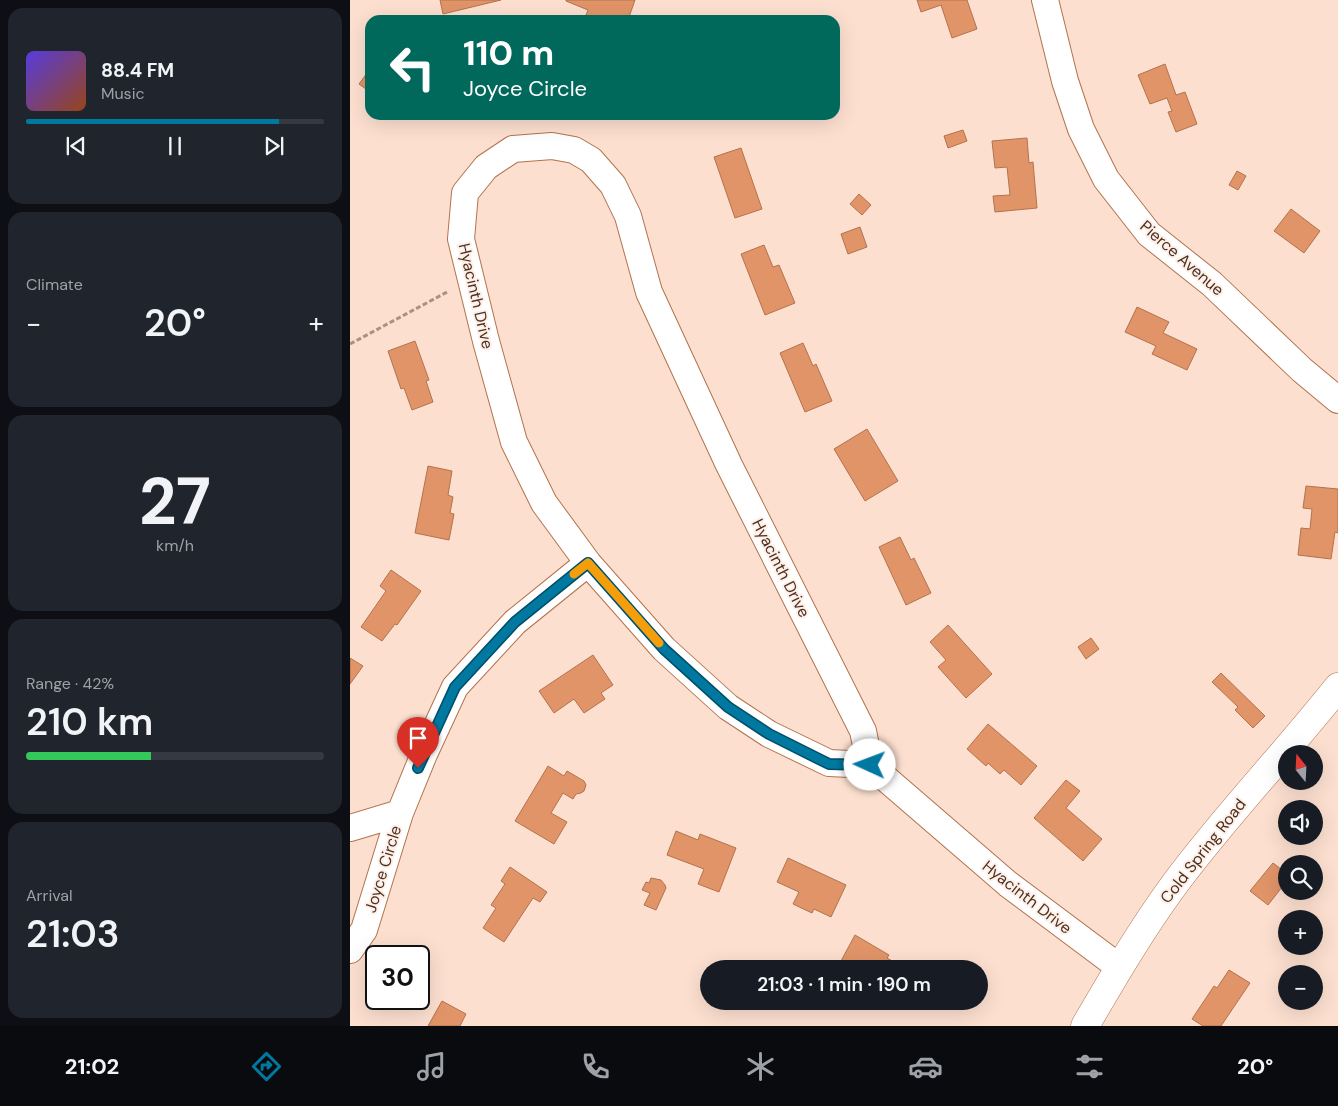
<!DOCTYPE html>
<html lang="en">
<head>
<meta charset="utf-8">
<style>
	:root { --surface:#171b24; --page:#20242c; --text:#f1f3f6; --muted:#9ea1a6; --line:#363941; --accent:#0078a0 }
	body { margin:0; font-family:"DM Sans",sans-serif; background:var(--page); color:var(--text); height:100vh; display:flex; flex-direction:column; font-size:19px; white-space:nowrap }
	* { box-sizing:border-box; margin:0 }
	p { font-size:16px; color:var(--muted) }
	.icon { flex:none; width:28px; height:28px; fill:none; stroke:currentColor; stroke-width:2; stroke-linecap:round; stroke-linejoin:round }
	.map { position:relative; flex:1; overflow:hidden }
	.details { display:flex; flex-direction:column; gap:8px; padding:8px; background:#0d0f14; width:350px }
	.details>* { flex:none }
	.hud { position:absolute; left:15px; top:15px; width:475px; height:105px; border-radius:15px; box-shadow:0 5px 20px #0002; background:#00695c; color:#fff; overflow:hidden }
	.needle { width:32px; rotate:342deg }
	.tools { position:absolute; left:928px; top:745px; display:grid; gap:10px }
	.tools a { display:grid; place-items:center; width:45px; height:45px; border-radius:50%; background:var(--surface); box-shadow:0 5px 20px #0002; font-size:25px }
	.speed { position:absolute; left:15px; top:945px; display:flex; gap:10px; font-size:25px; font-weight:700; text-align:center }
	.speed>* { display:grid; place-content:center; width:65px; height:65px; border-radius:50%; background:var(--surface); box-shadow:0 5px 20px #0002; line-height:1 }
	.speed .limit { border:2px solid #111; border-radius:8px; background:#fff; color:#111 }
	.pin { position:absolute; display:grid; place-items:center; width:42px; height:42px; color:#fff; margin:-51px -21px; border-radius:50% 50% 50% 0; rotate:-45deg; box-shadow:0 0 5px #0007 }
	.pin .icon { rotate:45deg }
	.me { position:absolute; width:55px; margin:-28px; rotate:272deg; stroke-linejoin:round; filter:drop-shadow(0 0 4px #0008) }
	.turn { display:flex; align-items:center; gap:18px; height:105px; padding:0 15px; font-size:22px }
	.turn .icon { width:65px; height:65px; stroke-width:2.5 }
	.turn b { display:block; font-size:35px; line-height:42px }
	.big { font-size:38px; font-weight:600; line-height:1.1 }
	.details .card { flex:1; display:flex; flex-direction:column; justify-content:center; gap:8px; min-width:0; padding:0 18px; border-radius:15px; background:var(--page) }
	.details .dial { align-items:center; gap:0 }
	.dial b { font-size:65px; line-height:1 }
	.song { display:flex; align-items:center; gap:15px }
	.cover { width:60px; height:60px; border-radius:8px; background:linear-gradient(135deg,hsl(250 70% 55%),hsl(20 70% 35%)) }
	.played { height:5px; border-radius:2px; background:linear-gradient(90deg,var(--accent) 85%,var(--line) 85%) }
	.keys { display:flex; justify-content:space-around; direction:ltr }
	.heat { display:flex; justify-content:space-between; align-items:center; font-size:28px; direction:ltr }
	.charge { height:8px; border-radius:4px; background:linear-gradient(90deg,#34c759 42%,var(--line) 0) }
	.trip { position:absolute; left:350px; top:960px; width:288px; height:50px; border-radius:25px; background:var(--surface); box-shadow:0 5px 20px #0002; font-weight:600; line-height:50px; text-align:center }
	.tab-bar { display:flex; height:80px; justify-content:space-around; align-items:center; background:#090b0e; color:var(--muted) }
	.tab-bar .icon { width:35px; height:35px }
	.tab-bar .active { color:var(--accent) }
	.tab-bar b { font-size:22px; color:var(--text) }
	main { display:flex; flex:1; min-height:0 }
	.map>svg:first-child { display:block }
	.building { fill:#e19468; stroke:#b2734e }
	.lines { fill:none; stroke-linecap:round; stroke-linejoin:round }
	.street-casing { stroke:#b2734e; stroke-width:28 }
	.secondary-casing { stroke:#b2734e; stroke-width:29 }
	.path { stroke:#ad9080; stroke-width:3; stroke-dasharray:5 2.5; stroke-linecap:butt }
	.street { stroke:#fff; stroke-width:26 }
	.secondary { stroke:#fff; stroke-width:28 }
	.route-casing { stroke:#004e68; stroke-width:12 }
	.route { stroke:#0078a0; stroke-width:9 }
	.slow { stroke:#f59e0b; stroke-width:9 }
	.labels { text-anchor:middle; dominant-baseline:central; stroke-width:4; stroke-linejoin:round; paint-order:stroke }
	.street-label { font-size:16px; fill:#4d3121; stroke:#fef0e8 }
</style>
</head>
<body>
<main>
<section class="details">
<div class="card">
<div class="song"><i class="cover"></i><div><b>88.4 FM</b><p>Music</p></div></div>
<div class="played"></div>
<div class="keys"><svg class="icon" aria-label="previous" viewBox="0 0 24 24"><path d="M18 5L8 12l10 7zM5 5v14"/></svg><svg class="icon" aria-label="pause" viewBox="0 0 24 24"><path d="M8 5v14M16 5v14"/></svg><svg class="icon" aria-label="next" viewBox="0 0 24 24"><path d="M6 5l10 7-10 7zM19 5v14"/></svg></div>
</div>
<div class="card"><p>Climate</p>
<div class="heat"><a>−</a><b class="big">20°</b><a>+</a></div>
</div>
<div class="card dial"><b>27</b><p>km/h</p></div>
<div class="card"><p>Range · 42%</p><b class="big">210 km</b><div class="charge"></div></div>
<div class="card"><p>Arrival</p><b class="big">21:03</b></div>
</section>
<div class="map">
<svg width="988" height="1026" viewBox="0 0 988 1026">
	<rect width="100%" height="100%" fill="#fcdfcf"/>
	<path class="building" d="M90,0H151L93,14Z
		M216,0H285L278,20H248L236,15L238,10L216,1Z
		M567,0H617L627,29L602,38L591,5L571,12Z
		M815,64L826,95L835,92L847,124L826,132L818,112L822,111L817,98L800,104L788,75Z
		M20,69V92L9,84Z
		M613,130L617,141L598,148L594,136Z
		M677,138L679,163L683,162L687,208L645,212L643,196L660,195L657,167L645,168L642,141Z
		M391,148L412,209L385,218L364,157Z
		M887,171L896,176L888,190L879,185Z
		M509,194L521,205L512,215L500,204Z
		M941,209L970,231L954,253L924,231Z
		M510,227L517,247L498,254L491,234Z
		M414,245L423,267L429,265L445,303L415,315L391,254Z
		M787,307L819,322L813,333L847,349L837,370L802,354L806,346L775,332Z
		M65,341L79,380L76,381L83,402L62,410L54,388L51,389L38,351Z
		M453,343L463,366L466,364L482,401L455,412L430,353Z
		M517,429L548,481L515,501L484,449Z
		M78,466L102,471L98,495L103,497L100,513L104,514L99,540L65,533Z
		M956,486L988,489V533L985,532L981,559L948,555L951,528L960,529L962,509L953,508Z
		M550,537L561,560L564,558L581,593L556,605L529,547Z
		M41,570L71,591L47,625L45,624L32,641L11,627L36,591L30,586Z
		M598,625L642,674L616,698L588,667L596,660L580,642Z
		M741,638L749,649L736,659L728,647Z
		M243,655L263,685L251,693L255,699L234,713L224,699L204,713L189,691Z
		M0,658L13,666L0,684Z
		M871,673L915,716L903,728L885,710L888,707L862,682Z
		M638,724L687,766L671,785L654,770L650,774L638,763L636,766L617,749Z
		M198,766L214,776L217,771L234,781L236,785L234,791L231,793L226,794L223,799L213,793L201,813L217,822L204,844L165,821Z
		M716,780L730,791L716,808L752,839L733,861L684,818Z
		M326,831L348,840L350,834L386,848L369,892L348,884L354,869L317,855Z
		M438,858L496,885L481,917L464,909L462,913L443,904L449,892L427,882Z
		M923,863L936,873V882L918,905L900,891Z
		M160,867L197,892L190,902L183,898L154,942L133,928L146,908L141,905L155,884L151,881Z
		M301,878L311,880L315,885L316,888L306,910L294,905L300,893L292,890L296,882L299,883Z
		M505,935L539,955L537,958L556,969H504L491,961Z
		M879,970L900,983L871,1026H853L842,1019L864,986L867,988Z
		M92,1001L116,1014L110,1026H78Z"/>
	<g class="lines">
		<g class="street-casing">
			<path id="street" d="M695,0L715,81L731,129L756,179L799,234L862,284L952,370L988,400
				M202,146L224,150L241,160L263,185L278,216L299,292L379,465L513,731L520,765L479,763L419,734L378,707L314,649L238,563L194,503L164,442L136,341L111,239L115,193L136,167L163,149Z
				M520,765L658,884L769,967
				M0,828L50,813
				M0,950L14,930L50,813L74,754L105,687L165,622L238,563"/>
		</g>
		<g class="secondary-casing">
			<path id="secondary" d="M735,1026C763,978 791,930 824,885C875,816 935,754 988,687"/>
		</g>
		<path class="path" d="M0,344L99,291"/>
		<use href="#street" class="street"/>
		<use href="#secondary" class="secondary"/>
	</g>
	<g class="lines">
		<g class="route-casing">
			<path id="route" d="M68,768L105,687L165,622L238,563L314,649L378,707L419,734L479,764L520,765"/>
		</g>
		<use href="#route" class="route"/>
		<path class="slow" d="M224,574L238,563L309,643"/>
	</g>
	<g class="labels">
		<g class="street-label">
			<text transform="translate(832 258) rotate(41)">Pierce Avenue</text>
			<text transform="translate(126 296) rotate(77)">Hyacinth Drive</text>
			<text transform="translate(431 568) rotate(63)">Hyacinth Drive</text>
			<text transform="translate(853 851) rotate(-52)">Cold Spring Road</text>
			<text transform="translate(33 869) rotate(-73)">Joyce Circle</text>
			<text transform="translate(677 897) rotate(38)">Hyacinth Drive</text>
		</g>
	</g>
</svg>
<div class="tools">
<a><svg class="needle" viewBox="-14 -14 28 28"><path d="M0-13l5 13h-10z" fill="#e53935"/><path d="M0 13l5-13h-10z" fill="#9ea1a6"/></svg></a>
<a><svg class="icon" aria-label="sound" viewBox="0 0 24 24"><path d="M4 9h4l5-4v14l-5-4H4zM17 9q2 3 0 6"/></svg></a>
<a><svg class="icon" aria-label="search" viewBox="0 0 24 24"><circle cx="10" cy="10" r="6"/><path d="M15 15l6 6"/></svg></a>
<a>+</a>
<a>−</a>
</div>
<div class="speed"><div class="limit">30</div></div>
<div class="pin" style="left:68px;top:768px;background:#d93025"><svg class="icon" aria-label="arrive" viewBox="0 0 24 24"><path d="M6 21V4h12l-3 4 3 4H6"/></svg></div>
<svg class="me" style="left:520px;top:765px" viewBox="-20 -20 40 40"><circle r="19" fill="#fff"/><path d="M0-13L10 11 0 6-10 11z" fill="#0078a0"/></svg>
<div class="trip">21:03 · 1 min · 190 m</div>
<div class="hud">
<div class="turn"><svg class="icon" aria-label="left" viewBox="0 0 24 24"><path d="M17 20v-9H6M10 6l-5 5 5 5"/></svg><div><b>110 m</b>Joyce Circle</div></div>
</div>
</div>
</main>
<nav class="tab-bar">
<b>21:02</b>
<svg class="icon active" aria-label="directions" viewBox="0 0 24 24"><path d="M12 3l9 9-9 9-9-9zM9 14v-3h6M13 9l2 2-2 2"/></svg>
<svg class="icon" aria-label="music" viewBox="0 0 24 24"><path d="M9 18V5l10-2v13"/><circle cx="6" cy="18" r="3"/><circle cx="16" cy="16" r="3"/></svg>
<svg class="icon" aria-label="phone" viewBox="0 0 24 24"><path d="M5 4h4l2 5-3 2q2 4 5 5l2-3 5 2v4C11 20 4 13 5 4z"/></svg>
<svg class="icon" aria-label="climate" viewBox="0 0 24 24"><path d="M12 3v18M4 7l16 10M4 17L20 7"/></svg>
<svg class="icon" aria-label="car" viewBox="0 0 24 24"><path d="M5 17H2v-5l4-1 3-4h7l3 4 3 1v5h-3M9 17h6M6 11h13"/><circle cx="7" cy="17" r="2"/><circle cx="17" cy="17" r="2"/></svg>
<svg class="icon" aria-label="filters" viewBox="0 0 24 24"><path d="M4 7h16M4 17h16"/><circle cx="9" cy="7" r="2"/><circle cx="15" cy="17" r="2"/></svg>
<b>20°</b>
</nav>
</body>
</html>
